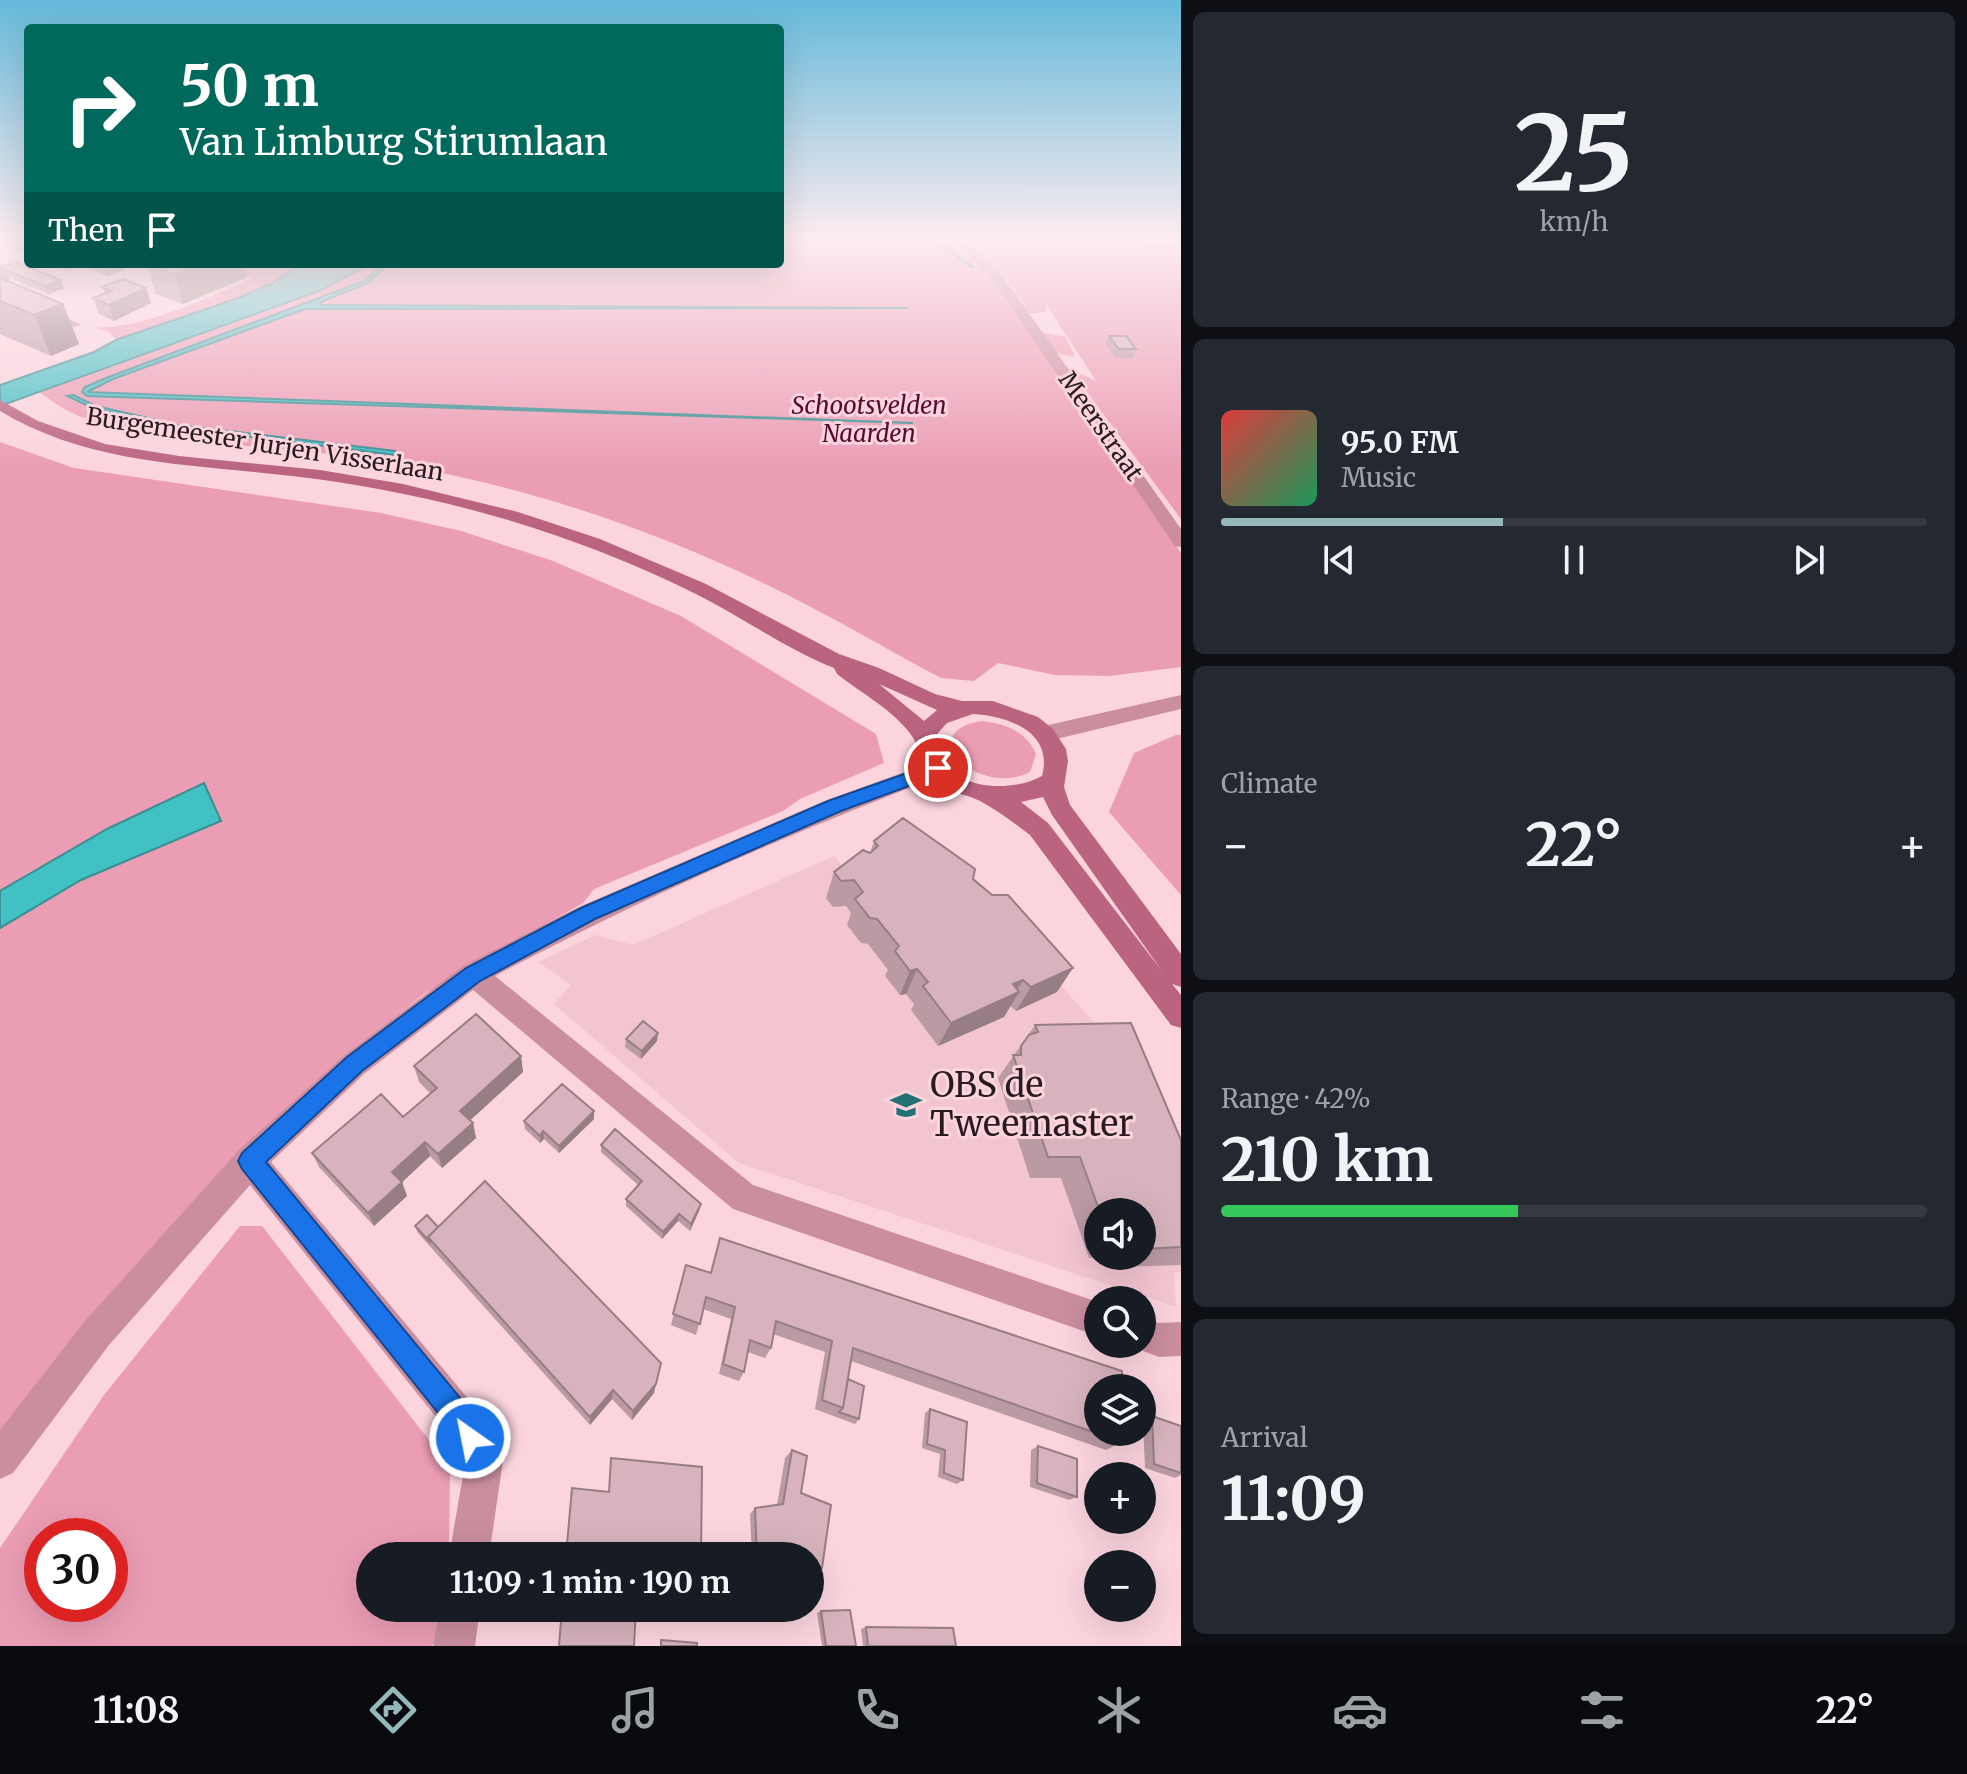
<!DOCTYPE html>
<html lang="en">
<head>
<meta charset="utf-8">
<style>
	:root { --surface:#171b24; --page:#242831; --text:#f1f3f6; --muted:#9ea1a6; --line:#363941; --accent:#95b8bb }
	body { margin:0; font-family:Merriweather,serif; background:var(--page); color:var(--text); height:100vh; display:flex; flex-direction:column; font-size:30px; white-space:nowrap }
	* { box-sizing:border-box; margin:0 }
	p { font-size:26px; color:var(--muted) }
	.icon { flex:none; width:44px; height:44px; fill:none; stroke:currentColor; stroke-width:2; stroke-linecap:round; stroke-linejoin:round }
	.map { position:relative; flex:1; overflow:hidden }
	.details { display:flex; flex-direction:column; gap:12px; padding:12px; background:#0d0f14; width:786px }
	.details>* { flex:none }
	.guide { position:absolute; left:24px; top:24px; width:760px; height:244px; border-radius:8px; box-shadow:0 8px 32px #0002; background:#00695c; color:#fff; overflow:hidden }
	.fabs { position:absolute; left:1084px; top:1198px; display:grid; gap:16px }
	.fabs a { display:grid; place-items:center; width:72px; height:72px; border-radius:50%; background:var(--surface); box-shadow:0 8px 32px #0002; font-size:40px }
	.speed { position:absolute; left:24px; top:1518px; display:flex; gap:16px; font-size:40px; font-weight:700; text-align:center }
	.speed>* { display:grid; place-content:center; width:104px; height:104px; border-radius:50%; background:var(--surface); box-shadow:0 8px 32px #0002; line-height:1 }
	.speed .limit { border:12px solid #d22; background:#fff; color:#111 }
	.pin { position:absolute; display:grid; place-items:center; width:68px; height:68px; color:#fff; margin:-34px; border:4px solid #fff; border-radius:50%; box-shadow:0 2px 8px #0007 }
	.me { position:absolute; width:88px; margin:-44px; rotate:327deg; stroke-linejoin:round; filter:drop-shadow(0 0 6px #0008) }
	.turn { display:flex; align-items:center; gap:28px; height:168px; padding:0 24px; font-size:36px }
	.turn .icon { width:104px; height:104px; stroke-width:2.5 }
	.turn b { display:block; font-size:56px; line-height:68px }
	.then { display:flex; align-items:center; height:76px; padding:0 24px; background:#0003; gap:16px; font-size:30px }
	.big { font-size:60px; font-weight:700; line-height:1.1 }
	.details .widget { flex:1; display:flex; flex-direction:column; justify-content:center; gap:12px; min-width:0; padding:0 28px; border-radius:12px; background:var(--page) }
	.details .dial { align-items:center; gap:0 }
	.dial b { font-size:104px; line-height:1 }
	.song { display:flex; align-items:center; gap:24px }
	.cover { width:96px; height:96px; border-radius:12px; background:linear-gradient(135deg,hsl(0 70% 55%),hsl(150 70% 35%)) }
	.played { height:8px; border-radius:4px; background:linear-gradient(90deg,var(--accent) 40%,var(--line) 40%) }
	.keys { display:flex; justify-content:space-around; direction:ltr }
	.heat { display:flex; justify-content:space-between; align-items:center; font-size:44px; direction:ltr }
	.charge { height:12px; border-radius:6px; background:linear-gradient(90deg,#34c759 42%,var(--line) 0) }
	.trip { position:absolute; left:356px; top:1542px; width:468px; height:80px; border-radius:40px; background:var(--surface); box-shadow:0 8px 32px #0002; font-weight:700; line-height:80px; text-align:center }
	.dock { display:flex; height:128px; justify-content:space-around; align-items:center; background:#090b0e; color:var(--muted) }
	.dock .icon { width:56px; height:56px }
	.dock .current { color:var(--accent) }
	.dock b { font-size:36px; color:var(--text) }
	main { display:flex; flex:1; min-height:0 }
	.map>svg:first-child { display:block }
	.built { fill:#f3c5d1; fill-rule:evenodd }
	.green { fill:#eb9db4; fill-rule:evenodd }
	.water { fill:#42c1c4; stroke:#3a8f92; stroke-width:2 }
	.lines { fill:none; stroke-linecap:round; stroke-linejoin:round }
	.stream { fill:#3a8f92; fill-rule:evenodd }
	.lane { fill:#ca8e9f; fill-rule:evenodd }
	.street { fill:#ca8e9f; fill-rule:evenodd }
	.secondary { fill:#ba6480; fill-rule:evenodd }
	.wall { fill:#ba9aa3; fill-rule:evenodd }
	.shaded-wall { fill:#977d84 }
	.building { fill:#d8b3bd; stroke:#977d84; stroke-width:2 }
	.route { fill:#1a73e8; stroke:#114b97; stroke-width:2 }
	.labels { text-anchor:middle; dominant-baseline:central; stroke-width:6; stroke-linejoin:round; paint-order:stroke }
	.far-park-label { font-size:24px; font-style:italic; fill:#580b2d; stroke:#fbd4de }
	.far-street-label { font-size:24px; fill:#291b1f; stroke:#fbd4de }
	.near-poi-label { font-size:34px; fill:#291b1f; stroke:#fbd4de; text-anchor:start }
</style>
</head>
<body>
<main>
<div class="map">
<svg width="1181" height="1646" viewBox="0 0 1181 1646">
	<rect width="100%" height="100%" fill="#fbd4de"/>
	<path class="built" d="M834,856L869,897L951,863L1117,1048L1181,1201V1272L1174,1273L1176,1307L739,1163L554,1004L571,985L538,962L595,935L633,945ZM1098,1212H1142V1256H1098Z"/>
	<path class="green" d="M780,239H952L988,273L1029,330L1066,337L1075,357L1045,351L1181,553V667L1110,676L1055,675L998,663L974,681L941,678C881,646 821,610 759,581C663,535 561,499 456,476C409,466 361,457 313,452C236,443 139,445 68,411C58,406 48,398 38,391L319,291L370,264H780ZM96,406L178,425L394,451L396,454L179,428L95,409Z
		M967,239H1132L1181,247V519L1070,369L1096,381L1046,304V312L1030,314L1007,279Z
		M231,264H301C246,300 179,322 116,340L109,332L95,328C150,326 203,300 253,278L227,268Z
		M0,442L74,468L381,513L461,531L553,561L681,616L876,734L884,763L800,799L783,811L594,889L583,903L424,994L327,1072L0,1434V928L81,880L221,821L204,784L32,871L0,891Z
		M982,721C1006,724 1026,731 1036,754L1030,772C977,799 912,731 982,721Z
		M1176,735H1181V895L1109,812L1134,753Z
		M240,1226H262L450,1467L449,1556H370V1608H448V1627L431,1646H0V1548L104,1395ZM42,1536H110V1604H42Z"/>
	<path class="water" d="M301,264H370L319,291L0,406V385L94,352L116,340L241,297L272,283Z
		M383,264H389L368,283L321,302V305L908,308L305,309L113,379L87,392L913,423L87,396L82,392L85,387L106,378L364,281Z
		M73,395L96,406L178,425L395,451L396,455L179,428L95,409L67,396Z
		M204,783L221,821L81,880L0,928V891L107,829Z"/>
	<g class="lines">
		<path class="stream" d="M929,239H935L976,267L971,268Z"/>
		<path class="lane" d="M50,312H56L81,325L74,327L50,316Z"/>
		<path class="street" d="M952,239H965L1000,272L1181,529V547L1175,546L991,278Z
			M1181,695V709L1044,742L1036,739L1033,734L1036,729L1044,726Z
			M938,760L946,762L949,768L946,774C792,832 641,898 495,976L753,1185L1098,1302V1336L733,1209L473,990L365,1073L271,1162L470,1401L503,1461L489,1556H449L465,1464L444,1427L250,1185L109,1345L13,1473L0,1479V1430L85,1321L239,1150L345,1055L463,966L579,907L827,800Z
			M1142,1317L1159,1323L1181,1322V1356L1159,1357L1130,1346L1129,1344H1142Z
			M440,1608H480L475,1646H433Z"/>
		<path class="secondary" d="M0,400L38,421L105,444L179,456L320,470L403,484L518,512L600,539L706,584L839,654L879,668L935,694L962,701H993L1038,717L1053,729L1066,749L1068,761L1064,787L1070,805L1181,954V987L1172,984L1181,995V1028L1171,1025L1030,835C1014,823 997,810 980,801C967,794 952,794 940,784C920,768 923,750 909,732C890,708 861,693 837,674L834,668C786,649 742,617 696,594C626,559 551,531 476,511C415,495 354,483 292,476C191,464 90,465 0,411ZM879,684L937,710L924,721ZM973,714C1008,716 1054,732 1042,776C1014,792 953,792 940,753C938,747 938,739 938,733L947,723ZM1043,797L1052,815L1162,971L1048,823L1021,802Z"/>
	</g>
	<path class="wall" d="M0,239H28L24,254L16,251L13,243L4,246L0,245Z
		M0,264L64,288L49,294L9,278L11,283L63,304L79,344L51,356L0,334Z
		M57,264H123L125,269L108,276L79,265L66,270L58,267Z
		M149,264H244L247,277L183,304L156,294L147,265Z
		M102,287L146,288L151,303L114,321L99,314L93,298L105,294Z
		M1109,336L1136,349L1133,358H1115L1106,344Z
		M874,841L973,879L1057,992L1016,1011L1010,1006L1004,1017L938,1046L911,1010L914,1004L906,994L900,995L885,976L888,970L868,944L861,943L847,925L851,913L846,906L833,907L826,898L834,872L870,853Z
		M1035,1025L1181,1140V1265L1121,1267L1117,1257L1089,1258L1061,1178H1030L998,1078ZM1098,1212H1142V1256H1098Z
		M626,1039L657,1041L641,1059L625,1047Z
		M521,1056L523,1072L470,1120L473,1123L476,1138L442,1168L430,1156L402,1182L407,1196L374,1226L319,1167L312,1153L403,1117L430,1093L419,1082L414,1066Z
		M594,1111V1119L559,1153L544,1139L540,1143L525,1129L524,1121Z
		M601,1145L701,1204L699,1211L690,1231L678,1221L662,1239L626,1206V1199L638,1185L601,1152Z
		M415,1226L438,1227L654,1393L632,1420L612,1399L590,1425L418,1233Z
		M686,1265L1122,1442L1106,1450L851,1361L848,1379L859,1419L855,1424L815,1409L825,1352L773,1334L771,1348L765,1358L748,1352L744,1372L739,1381L719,1374L731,1319L703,1309L696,1335L671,1325Z
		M930,1409L963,1480L957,1484L938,1477L940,1454L922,1448L925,1413Z
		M1152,1416L1181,1426V1475L1175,1478L1145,1468L1143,1421Z
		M1038,1446L1077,1497L1069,1500L1030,1487L1031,1450Z
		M792,1450L801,1493L822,1568L814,1572L810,1556H752L750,1514L755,1508L777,1505L785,1458Z
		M821,1611L856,1646H822L817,1613Z
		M866,1627L956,1646H863L861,1629Z"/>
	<path class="shaded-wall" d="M1,239H11L13,243L4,246Z
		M18,239H28V252L24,254Z
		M63,264H78L79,265L66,270Z
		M104,264H123L125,269L108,276Z
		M200,264H244L247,277L183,304L174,274Z
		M4,265L20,305L0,301V267Z
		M61,280L64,288L49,294L45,286Z
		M146,288L151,303L114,321L109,305Z
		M63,304L79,344L51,356L34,315Z
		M1073,968L1057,992L1016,1011L1031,987Z
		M917,969L906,994L900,995L910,971Z
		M1023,980L1014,994L1019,992L1004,1017L938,1046L951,1023L1013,984Z
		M658,1033L657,1041L641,1059L642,1051Z
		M521,1056L523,1072L464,1126L460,1111Z
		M594,1111V1119L559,1153V1146Z
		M473,1123L476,1138L442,1168L438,1154Z
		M543,1131L544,1139L540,1143V1136Z
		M425,1142L430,1156L398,1186L392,1172Z
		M402,1182L407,1196L374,1226L368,1213Z
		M701,1204L699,1211L690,1231L691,1224Z
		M679,1214L678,1221L662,1239L663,1232Z
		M661,1363L654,1393L632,1420L633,1411Z
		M613,1390L612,1399L590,1425V1417Z"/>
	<path class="building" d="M18,263L61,280L45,286L6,270L4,266Z
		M149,264H200L174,274L147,265Z
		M0,278L63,304L34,315L0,301Z
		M123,279L146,288L109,305L93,298L112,291L102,287Z
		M1109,336H1126L1136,349H1119Z
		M903,818L975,869L973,879L992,895H1008L1073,968L1031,987L1023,980L1013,984L1019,992L951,1023L923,986L928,982L917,969L910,971L895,951L899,946L877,919L870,918L855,899L863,892L854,880L841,881L834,872L863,850L870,853L878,846L874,841Z
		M476,1014L521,1056L460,1111L473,1123L438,1154L425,1142L392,1172L402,1182L368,1213L312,1153L381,1094L403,1117L437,1088L414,1066Z
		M643,1021L658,1033L642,1051L626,1039Z
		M1131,1023L1181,1140V1247L1144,1249L1142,1244V1212H1100L1080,1157H1048L1013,1055H1021V1046L1029,1035L1038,1032L1035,1025Z
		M562,1084L594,1111L559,1146L543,1131L540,1136L524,1121Z
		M615,1129L701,1204L691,1224L679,1214L663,1232L626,1199L642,1181L601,1145Z
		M485,1181L661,1363L656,1384L633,1411L613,1390L590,1417L428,1237Z
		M427,1215L438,1227L428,1237L431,1243L415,1226Z
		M720,1238L1122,1371V1388H1098V1432H1122V1442L853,1348L843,1408L822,1400L832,1341L776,1321L771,1348L750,1340L744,1372L723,1364L735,1307L706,1297L700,1324L673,1314L686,1265L711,1273Z
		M848,1379L864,1386L859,1419L839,1412L843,1408Z
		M930,1409L967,1422L963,1480L944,1473L945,1450L927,1444Z
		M1152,1416L1181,1426V1473L1154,1464Z
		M1038,1446L1077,1459V1497L1037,1483Z
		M792,1450L807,1456L801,1493L831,1505L822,1568L810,1572V1556H757L755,1508L783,1504Z
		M611,1458L702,1467L701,1556H566L572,1488L609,1492Z
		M562,1608H636L634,1646H559Z
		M850,1610L856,1646H826L821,1611Z
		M866,1627L953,1628L956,1646H868Z
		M661,1640L697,1643V1646H661Z"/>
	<linearGradient id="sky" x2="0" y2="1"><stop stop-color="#65b9da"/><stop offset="0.51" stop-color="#fdecf0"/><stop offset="1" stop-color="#fdecf0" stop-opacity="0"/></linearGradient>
	<rect width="1181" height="469" fill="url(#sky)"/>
	<path class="route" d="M938,762L944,764L946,768L944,773L841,811L595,919L480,981L362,1071L266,1162L466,1405L484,1438L480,1447L470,1452L460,1447L447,1424L242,1169L238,1161L242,1153L347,1057L466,968L581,908L828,801Z"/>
	<defs>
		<g id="school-bare" transform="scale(2.4)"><path d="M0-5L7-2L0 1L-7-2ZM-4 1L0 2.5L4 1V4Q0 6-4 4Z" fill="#257072" stroke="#fbd4de" stroke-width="2.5" paint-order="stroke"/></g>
	</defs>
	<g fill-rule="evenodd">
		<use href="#school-bare" x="906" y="1105"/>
	</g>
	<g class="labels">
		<g class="far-park-label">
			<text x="869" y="405">Schootsvelden<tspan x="869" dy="28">Naarden</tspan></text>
		</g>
		<g class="far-street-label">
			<text transform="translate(1101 426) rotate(55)">Meerstraat</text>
			<text transform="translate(265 444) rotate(9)">Burgemeester Jurjen Visserlaan</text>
		</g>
		<g class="near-poi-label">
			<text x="930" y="1085">OBS de<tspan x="930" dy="39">Tweemaster</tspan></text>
		</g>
	</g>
</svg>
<div class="fabs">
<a><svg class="icon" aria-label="sound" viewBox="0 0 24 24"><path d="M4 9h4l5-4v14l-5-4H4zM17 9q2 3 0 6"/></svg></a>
<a><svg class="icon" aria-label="search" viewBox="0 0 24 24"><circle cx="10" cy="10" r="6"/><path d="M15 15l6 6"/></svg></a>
<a><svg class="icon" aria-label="layers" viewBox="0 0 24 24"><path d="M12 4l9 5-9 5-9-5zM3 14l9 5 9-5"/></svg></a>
<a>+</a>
<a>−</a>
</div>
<div class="speed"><div class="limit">30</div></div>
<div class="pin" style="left:938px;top:768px;background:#d93025"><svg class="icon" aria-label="arrive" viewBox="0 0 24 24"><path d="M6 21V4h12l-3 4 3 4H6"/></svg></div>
<svg class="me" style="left:470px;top:1438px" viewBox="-20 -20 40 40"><circle r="17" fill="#1a73e8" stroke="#fff" stroke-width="3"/><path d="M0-11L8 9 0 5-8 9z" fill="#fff"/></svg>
<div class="trip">11:09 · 1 min · 190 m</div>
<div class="guide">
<div class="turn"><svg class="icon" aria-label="right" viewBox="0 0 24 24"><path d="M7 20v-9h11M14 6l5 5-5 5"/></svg><div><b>50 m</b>Van Limburg Stirumlaan</div></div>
<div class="then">Then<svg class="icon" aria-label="arrive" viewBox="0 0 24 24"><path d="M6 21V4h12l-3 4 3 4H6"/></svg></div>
</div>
</div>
<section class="details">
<div class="widget dial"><b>25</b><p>km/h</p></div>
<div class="widget">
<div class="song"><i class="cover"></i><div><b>95.0 FM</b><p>Music</p></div></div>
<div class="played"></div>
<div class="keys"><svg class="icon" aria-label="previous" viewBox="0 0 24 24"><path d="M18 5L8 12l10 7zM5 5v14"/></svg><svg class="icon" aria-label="pause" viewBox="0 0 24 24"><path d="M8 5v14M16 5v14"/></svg><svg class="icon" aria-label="next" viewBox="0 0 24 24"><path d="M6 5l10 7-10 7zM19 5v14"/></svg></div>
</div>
<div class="widget"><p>Climate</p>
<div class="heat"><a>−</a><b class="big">22°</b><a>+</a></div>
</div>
<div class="widget"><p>Range · 42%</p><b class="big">210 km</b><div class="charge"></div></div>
<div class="widget"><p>Arrival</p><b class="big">11:09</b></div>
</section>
</main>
<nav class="dock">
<b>11:08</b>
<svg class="icon current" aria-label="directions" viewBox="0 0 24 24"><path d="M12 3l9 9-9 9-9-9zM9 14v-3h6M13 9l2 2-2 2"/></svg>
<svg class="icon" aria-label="music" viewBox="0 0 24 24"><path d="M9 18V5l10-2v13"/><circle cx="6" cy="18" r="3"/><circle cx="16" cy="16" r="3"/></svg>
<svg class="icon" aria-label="phone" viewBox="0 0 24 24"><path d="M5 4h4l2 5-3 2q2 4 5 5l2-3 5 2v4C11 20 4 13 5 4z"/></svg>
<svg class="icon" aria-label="climate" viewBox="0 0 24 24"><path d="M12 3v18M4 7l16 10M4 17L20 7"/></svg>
<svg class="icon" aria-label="car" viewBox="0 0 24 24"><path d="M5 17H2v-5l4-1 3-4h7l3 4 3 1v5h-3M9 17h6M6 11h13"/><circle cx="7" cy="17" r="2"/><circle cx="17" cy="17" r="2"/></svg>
<svg class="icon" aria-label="filters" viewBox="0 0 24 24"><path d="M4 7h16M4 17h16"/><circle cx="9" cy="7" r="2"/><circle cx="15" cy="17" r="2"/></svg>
<b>22°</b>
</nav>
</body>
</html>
